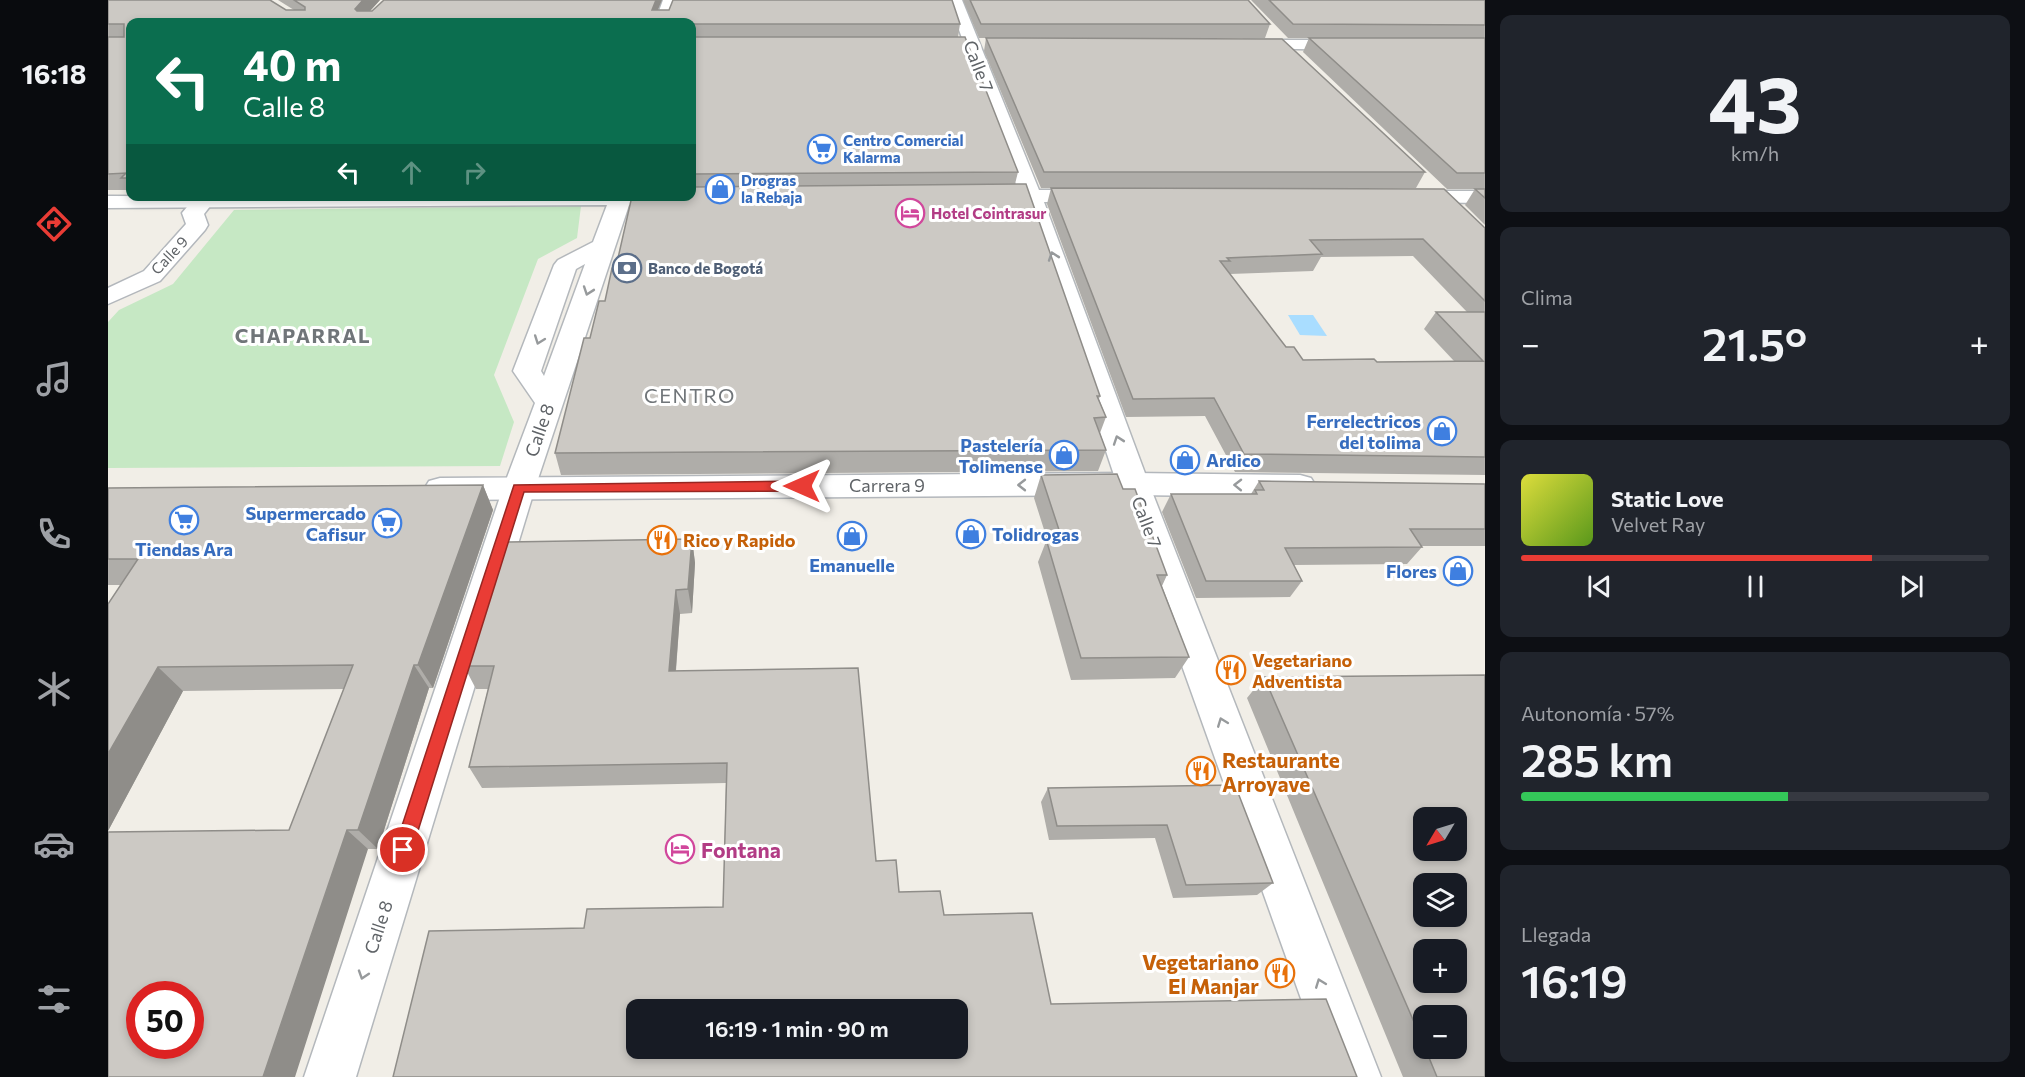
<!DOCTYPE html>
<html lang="es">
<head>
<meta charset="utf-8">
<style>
	:root { --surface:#171b24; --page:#20242c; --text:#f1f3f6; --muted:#9ea1a6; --line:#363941; --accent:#e93c35 }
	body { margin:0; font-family:Commissioner,sans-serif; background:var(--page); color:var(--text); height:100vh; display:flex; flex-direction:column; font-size:22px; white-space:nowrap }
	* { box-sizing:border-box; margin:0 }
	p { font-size:20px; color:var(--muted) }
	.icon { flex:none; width:33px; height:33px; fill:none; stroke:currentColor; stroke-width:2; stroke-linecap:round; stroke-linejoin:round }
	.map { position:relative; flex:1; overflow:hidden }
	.panel { display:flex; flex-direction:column; gap:15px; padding:15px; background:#0d0f14; width:540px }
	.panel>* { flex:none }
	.guide { position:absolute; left:18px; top:18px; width:570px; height:183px; border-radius:12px; box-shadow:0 3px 9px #0003; background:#0b6e4f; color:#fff; overflow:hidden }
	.needle { width:39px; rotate:232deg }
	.controls { position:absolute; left:1305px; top:807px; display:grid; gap:12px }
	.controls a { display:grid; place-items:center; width:54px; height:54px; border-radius:12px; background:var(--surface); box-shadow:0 3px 9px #0003; font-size:30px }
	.speed { position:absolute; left:18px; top:981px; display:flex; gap:12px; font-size:30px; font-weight:700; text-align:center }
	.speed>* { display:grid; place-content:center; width:78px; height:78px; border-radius:50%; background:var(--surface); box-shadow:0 3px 9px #0003; line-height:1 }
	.speed .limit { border:9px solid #d22; background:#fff; color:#111 }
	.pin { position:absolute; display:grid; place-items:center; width:51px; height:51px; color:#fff; margin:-26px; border:3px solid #fff; border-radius:50%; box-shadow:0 2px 6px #0007 }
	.me { position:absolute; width:66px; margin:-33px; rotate:270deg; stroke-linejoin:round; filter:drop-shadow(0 0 4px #0008) }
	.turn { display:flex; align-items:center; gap:21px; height:126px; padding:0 18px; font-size:27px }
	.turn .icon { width:78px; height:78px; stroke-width:2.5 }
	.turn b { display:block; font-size:42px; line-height:51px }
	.lanes { display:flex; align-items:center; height:57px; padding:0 18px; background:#0003; justify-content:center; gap:30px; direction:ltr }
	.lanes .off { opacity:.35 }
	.big { font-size:45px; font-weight:600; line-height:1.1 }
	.panel .tile { flex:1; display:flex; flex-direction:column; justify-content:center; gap:9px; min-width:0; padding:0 21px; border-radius:12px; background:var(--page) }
	.panel .dial { align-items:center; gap:0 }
	.dial b { font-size:78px; line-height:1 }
	.song { display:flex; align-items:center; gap:18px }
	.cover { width:72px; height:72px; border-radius:9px; background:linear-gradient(135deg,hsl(60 70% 55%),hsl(90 70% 35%)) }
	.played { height:6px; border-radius:3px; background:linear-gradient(90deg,var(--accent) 75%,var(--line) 75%) }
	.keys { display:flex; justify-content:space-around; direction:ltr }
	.heat { display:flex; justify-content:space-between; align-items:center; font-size:33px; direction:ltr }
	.charge { height:9px; border-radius:4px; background:linear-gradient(90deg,#34c759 57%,var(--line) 0) }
	.trip { position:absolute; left:518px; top:999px; width:342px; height:60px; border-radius:12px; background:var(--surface); box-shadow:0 3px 9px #0003; font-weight:600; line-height:60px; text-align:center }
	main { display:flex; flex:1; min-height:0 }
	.dock { display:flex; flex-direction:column; width:108px; justify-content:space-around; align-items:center; background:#090b0e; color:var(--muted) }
	.dock .icon { width:42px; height:42px }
	.dock .current { color:var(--accent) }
	.dock b { font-size:27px; color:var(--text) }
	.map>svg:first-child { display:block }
	.green { fill:#c6e8c4 }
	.water { fill:#a9ddff }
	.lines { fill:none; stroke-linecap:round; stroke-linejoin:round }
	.minor-casing { stroke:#b4b8bc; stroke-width:3 }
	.secondary-casing { stroke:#b3b7bc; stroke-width:3 }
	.minor { fill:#fff; fill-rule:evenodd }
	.secondary { fill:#fff; fill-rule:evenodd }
	.wall { fill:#afada9; fill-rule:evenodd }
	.shaded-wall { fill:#8f8d89 }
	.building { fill:#ccc9c4; stroke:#8f8d89; stroke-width:1.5; fill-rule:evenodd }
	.oneway { stroke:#979a9c }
	.route { fill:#e93c35; stroke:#972722; stroke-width:1.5 }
	.labels { text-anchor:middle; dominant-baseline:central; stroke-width:6; stroke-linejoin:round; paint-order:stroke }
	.far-shop-label { font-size:15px; font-weight:bold; fill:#366cbe; stroke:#fff; text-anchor:start }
	.far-hotel-label { font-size:15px; font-weight:bold; fill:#b23c85; stroke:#fff; text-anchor:start }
	.far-street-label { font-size:15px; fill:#5f6367; stroke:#fff }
	.far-service-label { font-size:15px; font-weight:bold; fill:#4e5e75; stroke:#fff; text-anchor:start }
	.street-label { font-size:18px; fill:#5f6367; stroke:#fff }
	.shop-label { font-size:18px; font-weight:bold; fill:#366cbe; stroke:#fff; text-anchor:end }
	.food-label { font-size:18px; font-weight:bold; fill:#c56008; stroke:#fff; text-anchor:start }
	.far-district-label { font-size:20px; font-weight:bold; letter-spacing:1.5px; fill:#707579; stroke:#fff }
	.neighbourhood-label { font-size:20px; letter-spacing:1.5px; fill:#707579; stroke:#fff }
	.near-food-label { font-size:21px; font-weight:bold; fill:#c56008; stroke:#fff; text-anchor:start }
	.near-hotel-label { font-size:21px; font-weight:bold; fill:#b23c85; stroke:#fff; text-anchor:start }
</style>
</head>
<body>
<main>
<nav class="dock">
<b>16:18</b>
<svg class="icon current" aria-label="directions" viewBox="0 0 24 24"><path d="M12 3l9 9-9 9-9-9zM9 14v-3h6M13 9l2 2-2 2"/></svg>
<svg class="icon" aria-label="music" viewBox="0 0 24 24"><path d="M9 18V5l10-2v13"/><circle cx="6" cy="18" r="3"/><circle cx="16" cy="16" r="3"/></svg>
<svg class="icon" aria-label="phone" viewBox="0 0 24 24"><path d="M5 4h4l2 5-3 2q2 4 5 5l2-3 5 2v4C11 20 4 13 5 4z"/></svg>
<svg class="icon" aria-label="climate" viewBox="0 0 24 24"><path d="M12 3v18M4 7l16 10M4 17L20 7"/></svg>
<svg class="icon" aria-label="car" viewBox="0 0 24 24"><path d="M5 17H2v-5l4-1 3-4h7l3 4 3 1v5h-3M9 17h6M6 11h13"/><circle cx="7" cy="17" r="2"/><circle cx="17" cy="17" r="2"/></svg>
<svg class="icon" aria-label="filters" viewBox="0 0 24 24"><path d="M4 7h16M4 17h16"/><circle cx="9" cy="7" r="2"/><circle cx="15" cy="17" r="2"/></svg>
</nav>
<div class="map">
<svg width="1377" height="1077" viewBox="0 0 1377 1077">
	<rect width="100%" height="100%" fill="#f1eee7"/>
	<path class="green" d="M473,206L469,238L430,259L386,375L406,422L392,466L0,468V322L11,310L65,284L126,210Z"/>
	<path class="water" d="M1180,315H1205L1219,336L1192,335Z"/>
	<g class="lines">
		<g class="minor-casing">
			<path id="minor" d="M555,0H569L561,22H547Z
				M840,0H854L931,190H985L993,191L996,196L993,201L985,202H936L1041,484L1273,1077H1221L1009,484L915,202L870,201L867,196L870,191L910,190Z
				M1136,40H1243L1251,45L1243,50L1130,48L1128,45L1130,42Z
				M1301,191H1377V203L1293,202L1290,197L1293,192Z
				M0,196L579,198L576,203L568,204L521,205L427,488L248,1077H196L395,488L427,403L405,371L446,265L450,260L485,242L499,205L0,208ZM477,264L436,376L433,371L468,269Z"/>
		</g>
		<g class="secondary-casing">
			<path id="secondary" d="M88,196H110L96,214L100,225L97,230L52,281L0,304V288L36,271L78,224L74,213Z
				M1025,473L1192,475L1203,478L1208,486L1203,494L1192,497L1025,495L332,500L321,497L316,489L321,481L332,478Z"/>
		</g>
		<use href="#minor" class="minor"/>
		<use href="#secondary" class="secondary"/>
	</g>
	<path class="wall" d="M0,0L178,10H186L170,0H272L262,11L550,10L852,24L850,37L910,172L907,184L992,396L991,399L998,417L992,433L998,450L990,471L453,475L447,453L482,338L497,301L508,267L584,196V22H22V193L20,190H0Z
		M855,0H1140L1162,24L1157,38H871Z
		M1143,0H1377V225L1357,205L1367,189H1339L1195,52L1201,38H1311H1180Z
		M878,38L1317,172L1308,188H933L876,51Z
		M943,188L1377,228V475L1127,472L1097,416L1018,417L939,204ZM1305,256L1359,312H1328L1316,329L1346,361L1269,362L1195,360L1178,347L1122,274L1205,271L1213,257Z
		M933,475L1015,489L1059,575L1054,586L1081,657L1067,678L963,680L930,562L939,539L926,498Z
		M1151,481L1377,484V546H1313L1314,547L1299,564L1186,565L1194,581L1182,597L1088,598L1054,512L1063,494H1143Z
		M375,485L385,510L325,688H321L270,849H260L181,830L236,689L75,691L0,831V604L13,585H0V488Z
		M584,539L587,563L584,613L572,614L568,671L768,861L791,892L836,915L943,1004L1249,1077L476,928L615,907L618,783L374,788L361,767L380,689H368L356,666Z
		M1156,677L1377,1077H1295L1139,698ZM1316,1016L1348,1048H1316Z
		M1127,785L1165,883L1149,895L1065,898L1047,838L941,840L933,802L940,788Z"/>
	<path class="shaded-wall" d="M255,0H272L252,22L247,9Z
		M548,0H554L545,22L544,10Z
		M375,485L385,510L325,688L310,665Z
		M584,539L587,563L584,613L580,589Z
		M568,590L572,614L566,693L561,671Z
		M306,665L321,688L270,849L250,830Z
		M50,667L75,691L0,831V754Z
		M239,830L260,849L187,1077H155Z"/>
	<path class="building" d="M0,0H162L178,10H197V7L186,0H255L247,9L249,11H264L276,0H548L544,10H561L565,0H844L852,24H584V22H22V178H13L18,173L0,174V37H16V24H0Z
		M862,0H1140L1162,24H873Z
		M1161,0H1377V25L1185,24Z
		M584,37H857L910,172L584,174Z
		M878,38L1174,39L1317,172H936Z
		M1201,38H1377V173H1349Z
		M918,184L992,396H989L998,417L986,418L998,450L447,453L476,338H482L491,301H497L504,268L508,267L524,196H584V187Z
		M943,188L1336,189L1377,228V301L1315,239L1202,240L1214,254L1119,258L1122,261H1112L1178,347H1186L1195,360L1266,359L1269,362L1375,361L1328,312H1377V457L1136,454L1106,398L1025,399Z
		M1367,189H1377V198Z
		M1009,474L1015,489H1027L1059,575H1049L1081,657L973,658L938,539H954L933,475Z
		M1151,481L1377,484V529H1302L1314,547L1177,548L1194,581H1098L1063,494H1149L1147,490H1156Z
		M375,485L310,665H306L250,830H239L155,1077H0V832L181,830L245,665L50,667L0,754V604L30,559H0V488ZM32,994H82V1046H32Z
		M584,539L580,589L568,590L561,671L750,668L768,861L788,860L791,892L832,891L836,915L924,913L943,1004L1218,999L1249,1077H285L321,931L476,928L479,909L615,907L619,763L361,767L386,666H356L396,542ZM528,1010H849V1048H528Z
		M1377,675V1077H1329L1317,1048H1348V1016H1316V1045L1156,677ZM1316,818H1348V850H1316ZM1316,884H1348V916H1316ZM1316,950H1348V982H1316Z
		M1127,785L1165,883L1078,885L1059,825L949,826L940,788Z"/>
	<defs><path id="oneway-chevron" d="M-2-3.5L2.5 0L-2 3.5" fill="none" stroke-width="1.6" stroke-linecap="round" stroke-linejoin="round" transform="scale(1.5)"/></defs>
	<g class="oneway">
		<use href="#oneway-chevron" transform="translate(945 256) rotate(-109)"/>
		<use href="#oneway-chevron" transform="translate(480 291) rotate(109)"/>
		<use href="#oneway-chevron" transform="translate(431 340) rotate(110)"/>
		<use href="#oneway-chevron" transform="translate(1010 440) rotate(-109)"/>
		<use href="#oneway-chevron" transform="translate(914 485) rotate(180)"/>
		<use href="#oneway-chevron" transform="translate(1130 485) rotate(-179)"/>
		<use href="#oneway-chevron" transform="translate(1114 722) rotate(-111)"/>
		<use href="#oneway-chevron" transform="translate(255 975) rotate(108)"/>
		<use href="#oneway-chevron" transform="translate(1212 983) rotate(-111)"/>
	</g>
	<path class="route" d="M694,481L701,486L694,491L416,492L304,850L301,857L295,859L289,857L286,850L406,485Z"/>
	<defs>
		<g id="supermarket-ring" transform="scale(1.5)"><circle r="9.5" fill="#fff" stroke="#3f7fe0" stroke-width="1.5"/><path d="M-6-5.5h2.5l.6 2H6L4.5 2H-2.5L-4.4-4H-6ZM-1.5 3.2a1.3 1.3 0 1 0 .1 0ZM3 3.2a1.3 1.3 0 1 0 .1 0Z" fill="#3f7fe0"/></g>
		<g id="shop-ring" transform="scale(1.5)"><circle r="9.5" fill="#fff" stroke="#3f7fe0" stroke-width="1.5"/><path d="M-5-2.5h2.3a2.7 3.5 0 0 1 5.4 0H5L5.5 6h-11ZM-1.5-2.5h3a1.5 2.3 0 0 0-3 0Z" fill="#3f7fe0"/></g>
		<g id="hotel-ring" transform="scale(1.5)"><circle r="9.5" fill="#fff" stroke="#d1479c" stroke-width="1.5"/><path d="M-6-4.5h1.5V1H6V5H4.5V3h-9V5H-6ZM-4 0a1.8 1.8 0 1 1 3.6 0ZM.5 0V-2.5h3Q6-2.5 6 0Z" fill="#d1479c"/></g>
		<g id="bank-ring" transform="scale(1.5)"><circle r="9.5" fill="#fff" stroke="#5c6f8a" stroke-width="1.5"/><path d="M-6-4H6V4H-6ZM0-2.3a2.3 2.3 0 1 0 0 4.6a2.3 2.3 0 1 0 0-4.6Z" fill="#5c6f8a"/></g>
		<g id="restaurant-ring" transform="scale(1.5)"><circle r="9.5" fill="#fff" stroke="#e8710a" stroke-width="1.5"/><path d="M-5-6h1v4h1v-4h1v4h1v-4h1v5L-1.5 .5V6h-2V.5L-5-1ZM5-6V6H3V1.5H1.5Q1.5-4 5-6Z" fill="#e8710a"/></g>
	</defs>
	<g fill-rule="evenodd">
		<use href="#supermarket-ring" x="714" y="149"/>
		<use href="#shop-ring" x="612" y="189"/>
		<use href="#hotel-ring" x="802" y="213"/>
		<use href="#bank-ring" x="519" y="268"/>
		<use href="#shop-ring" x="1334" y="431"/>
		<use href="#shop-ring" x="956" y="455"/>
		<use href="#shop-ring" x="1077" y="460"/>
		<use href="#supermarket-ring" x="76" y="520"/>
		<use href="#supermarket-ring" x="279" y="523"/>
		<use href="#shop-ring" x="863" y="534"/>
		<use href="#shop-ring" x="744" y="536"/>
		<use href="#restaurant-ring" x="554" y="540"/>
		<use href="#shop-ring" x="1350" y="571"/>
		<use href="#restaurant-ring" x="1123" y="670"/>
		<use href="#restaurant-ring" x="1093" y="771"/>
		<use href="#hotel-ring" x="572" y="849"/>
		<use href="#restaurant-ring" x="1172" y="973"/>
	</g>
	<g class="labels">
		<g class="far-shop-label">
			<text x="735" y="140">Centro Comercial<tspan x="735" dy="17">Kalarma</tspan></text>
			<text x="633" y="180">Drogras<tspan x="633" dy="17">la Rebaja</tspan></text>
		</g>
		<g class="far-hotel-label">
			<text x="823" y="213">Hotel Cointrasur</text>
		</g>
		<g class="far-street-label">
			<text transform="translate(61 255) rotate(-47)">Calle 9</text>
		</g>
		<g class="far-service-label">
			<text x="540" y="268">Banco de Bogotá</text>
		</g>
		<g class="street-label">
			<text transform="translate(871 66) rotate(69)">Calle 7</text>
			<text transform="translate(431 430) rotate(-71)">Calle 8</text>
			<text x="779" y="485">Carrera 9</text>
			<text transform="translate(1039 522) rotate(69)">Calle 7</text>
			<text transform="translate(270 927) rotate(-72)">Calle 8</text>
		</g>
		<g class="shop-label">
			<text x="1313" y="421">Ferrelectricos<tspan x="1313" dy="21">del tolima</tspan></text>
			<text x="935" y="445">Pastelería<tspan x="935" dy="21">Tolimense</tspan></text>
			<text x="1098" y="460" text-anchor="start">Ardico</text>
			<text x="258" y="513">Supermercado<tspan x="258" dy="21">Cafisur</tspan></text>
			<text x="884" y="534" text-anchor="start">Tolidrogas</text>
			<text x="76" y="549" text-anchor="middle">Tiendas Ara</text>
			<text x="744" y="565" text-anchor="middle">Emanuelle</text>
			<text x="1329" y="571">Flores</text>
		</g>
		<g class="food-label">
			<text x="575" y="540">Rico y Rapido</text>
			<text x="1144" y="660">Vegetariano<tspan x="1144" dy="21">Adventista</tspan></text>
		</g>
		<g class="far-district-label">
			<text x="195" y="335">CHAPARRAL</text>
		</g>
		<g class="neighbourhood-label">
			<text x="582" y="395">CENTRO</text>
		</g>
		<g class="near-food-label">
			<text x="1114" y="759">Restaurante<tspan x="1114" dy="24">Arroyave</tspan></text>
			<text x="1151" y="961" text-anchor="end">Vegetariano<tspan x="1151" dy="24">El Manjar</tspan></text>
		</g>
		<g class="near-hotel-label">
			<text x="593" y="849">Fontana</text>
		</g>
	</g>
</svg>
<div class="controls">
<a><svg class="needle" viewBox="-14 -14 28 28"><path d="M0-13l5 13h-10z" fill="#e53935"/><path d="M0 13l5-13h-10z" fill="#9ea1a6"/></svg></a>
<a><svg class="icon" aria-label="layers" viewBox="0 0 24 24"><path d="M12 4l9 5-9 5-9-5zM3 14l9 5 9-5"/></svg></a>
<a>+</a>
<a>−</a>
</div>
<div class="speed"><div class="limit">50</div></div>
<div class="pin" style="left:295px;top:850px;background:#d93025"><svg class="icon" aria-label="arrive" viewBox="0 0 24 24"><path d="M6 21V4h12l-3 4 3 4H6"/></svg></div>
<svg class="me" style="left:694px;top:486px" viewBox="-20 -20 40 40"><path d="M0-17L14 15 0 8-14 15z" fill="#e93c35" stroke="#fff" stroke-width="4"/></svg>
<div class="trip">16:19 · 1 min · 90 m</div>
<div class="guide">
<div class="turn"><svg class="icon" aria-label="left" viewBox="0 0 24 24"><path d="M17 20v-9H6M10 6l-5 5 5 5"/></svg><div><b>40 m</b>Calle 8</div></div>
<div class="lanes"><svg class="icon" aria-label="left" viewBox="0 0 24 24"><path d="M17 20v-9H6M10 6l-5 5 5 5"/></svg><svg class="icon off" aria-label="ahead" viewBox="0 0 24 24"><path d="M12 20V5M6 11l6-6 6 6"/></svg><svg class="icon off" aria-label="right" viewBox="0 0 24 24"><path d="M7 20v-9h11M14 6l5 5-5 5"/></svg></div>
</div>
</div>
<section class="panel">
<div class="tile dial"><b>43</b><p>km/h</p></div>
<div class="tile"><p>Clima</p>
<div class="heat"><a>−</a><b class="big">21.5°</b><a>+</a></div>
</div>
<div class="tile">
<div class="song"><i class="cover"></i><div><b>Static Love</b><p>Velvet Ray</p></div></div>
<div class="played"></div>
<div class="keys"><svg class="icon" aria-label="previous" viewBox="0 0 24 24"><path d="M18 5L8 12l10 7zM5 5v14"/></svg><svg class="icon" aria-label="pause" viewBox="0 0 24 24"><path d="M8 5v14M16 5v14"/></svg><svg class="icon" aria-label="next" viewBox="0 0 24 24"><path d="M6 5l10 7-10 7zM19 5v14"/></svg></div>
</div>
<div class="tile"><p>Autonomía · 57%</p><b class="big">285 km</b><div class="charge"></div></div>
<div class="tile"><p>Llegada</p><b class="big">16:19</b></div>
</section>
</main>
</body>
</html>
